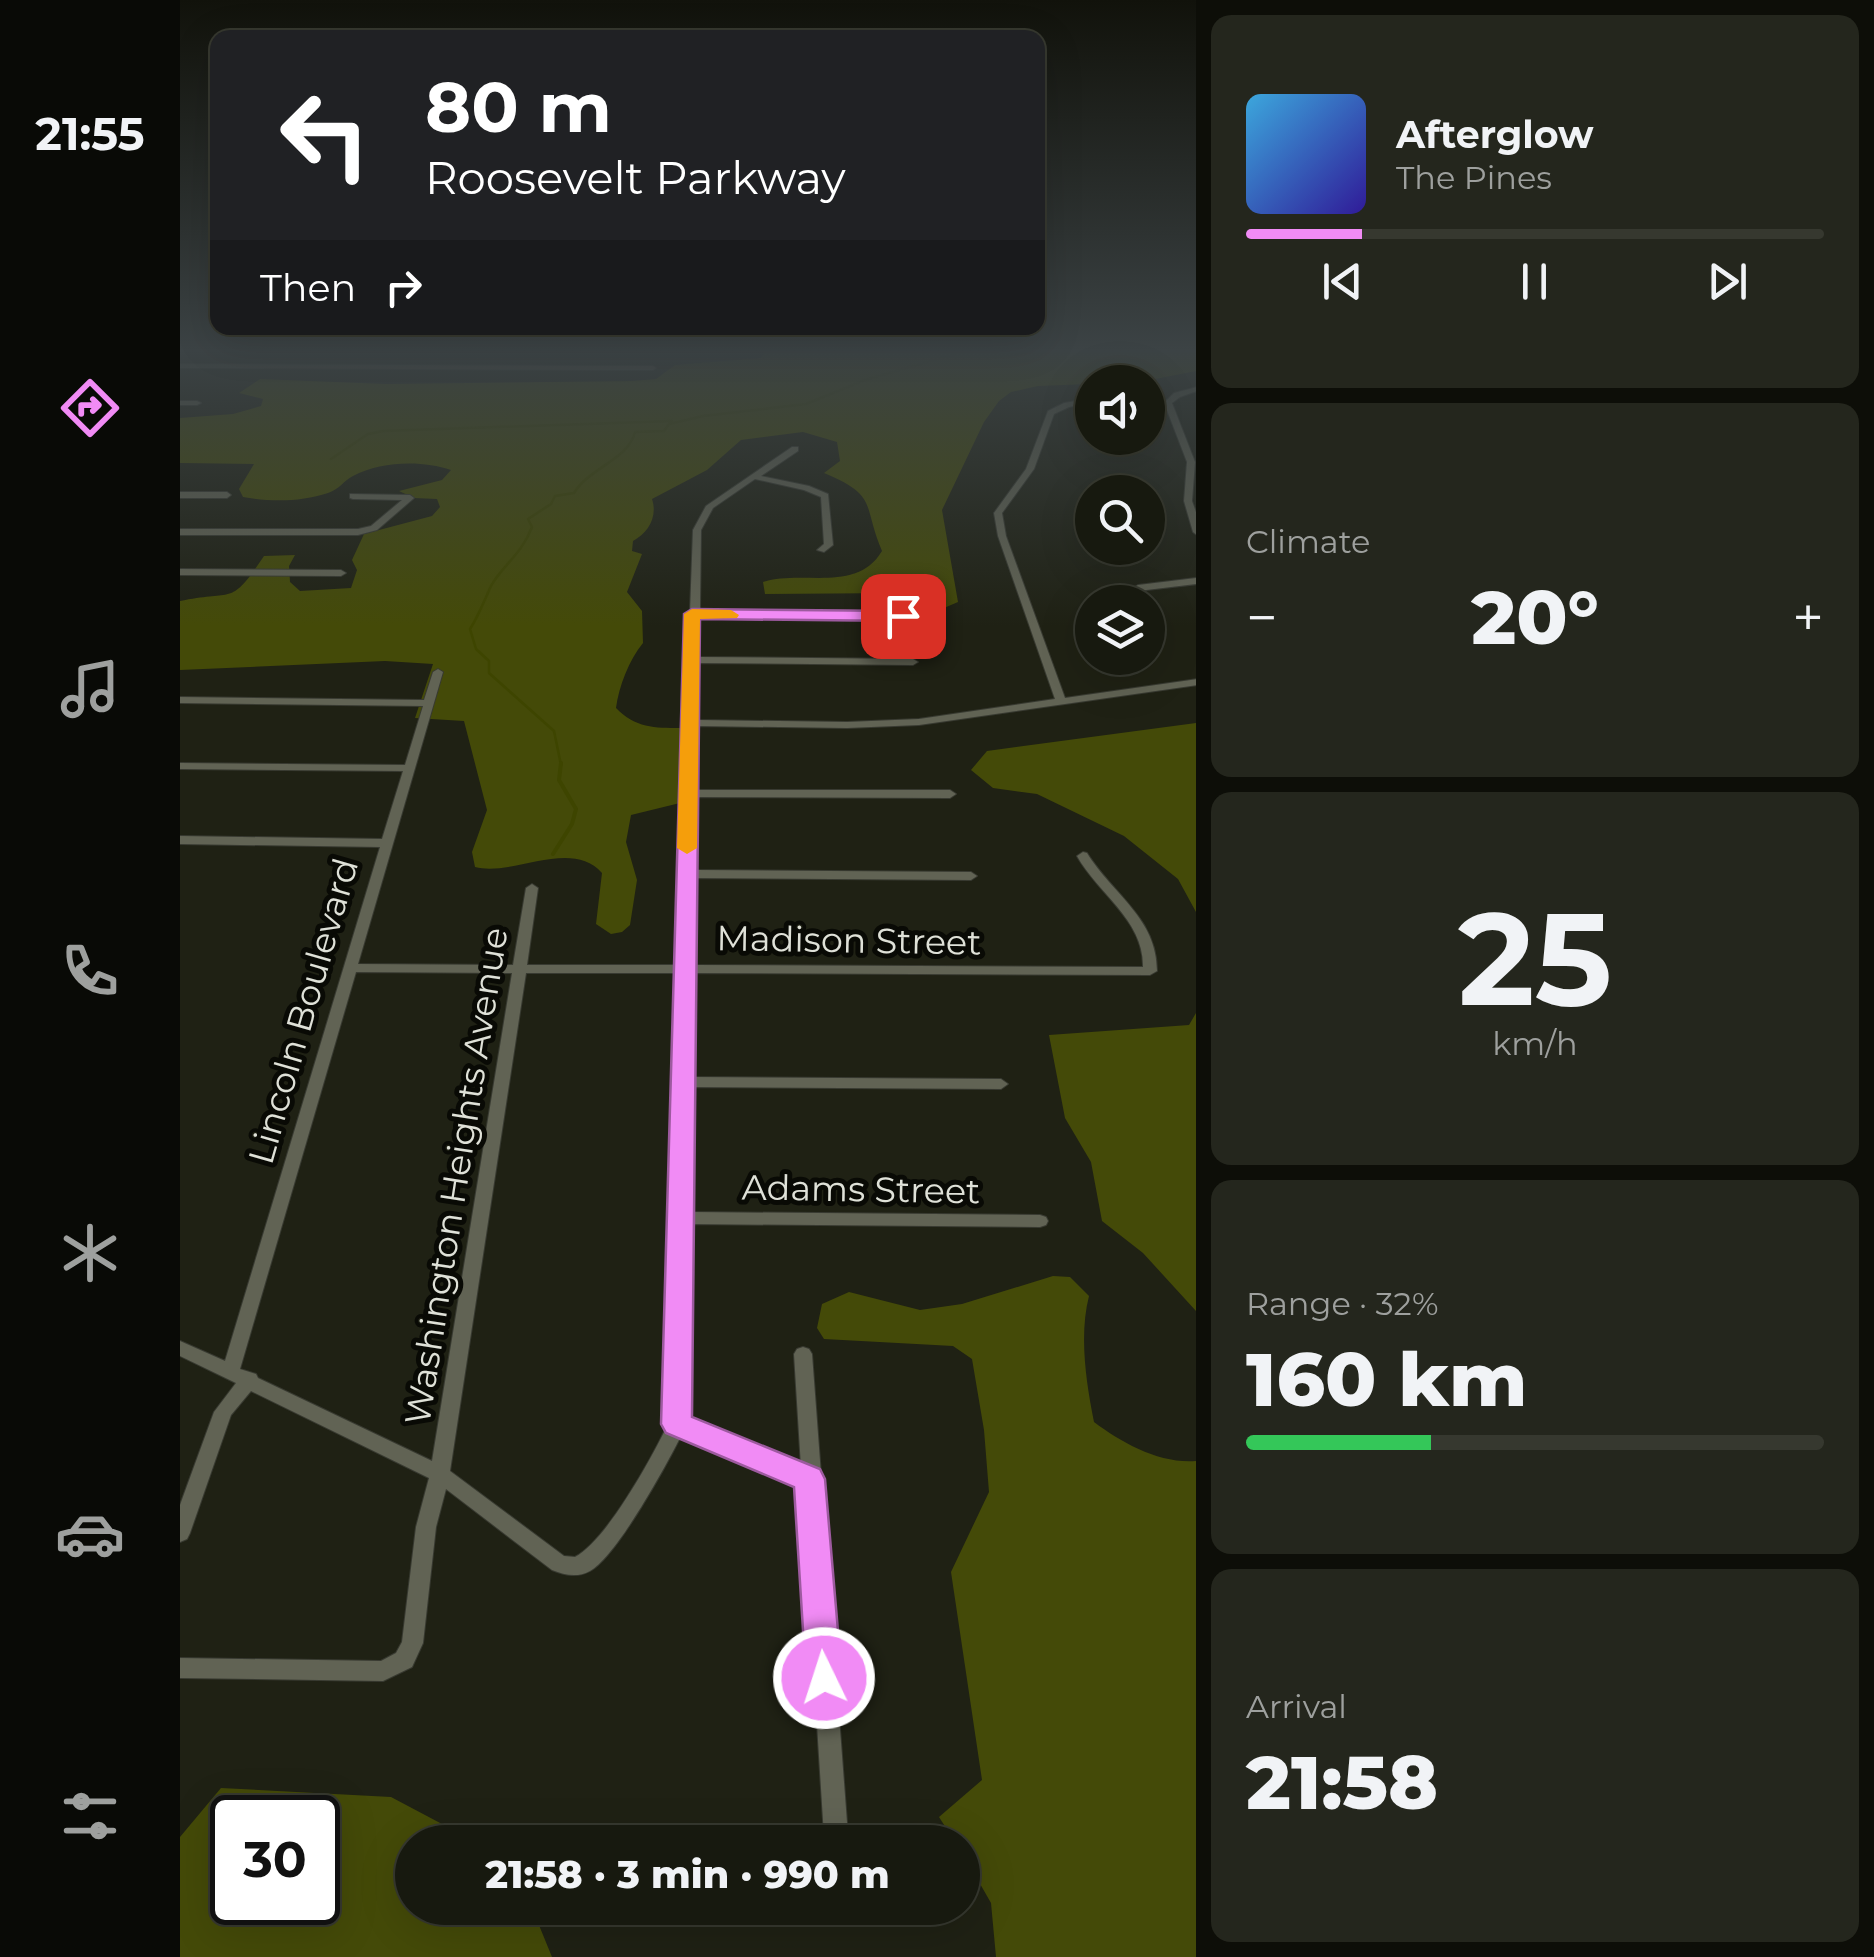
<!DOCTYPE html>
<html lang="en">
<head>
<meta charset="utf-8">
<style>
	:root { --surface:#17190f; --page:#24261d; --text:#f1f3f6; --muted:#9ea09e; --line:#36382f; --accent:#f18bf5 }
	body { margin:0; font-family:Montserrat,sans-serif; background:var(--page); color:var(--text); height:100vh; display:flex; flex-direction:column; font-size:38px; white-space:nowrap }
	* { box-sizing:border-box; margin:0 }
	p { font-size:32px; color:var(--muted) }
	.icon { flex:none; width:55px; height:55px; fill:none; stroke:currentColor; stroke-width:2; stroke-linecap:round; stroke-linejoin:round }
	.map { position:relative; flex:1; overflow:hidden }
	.details { display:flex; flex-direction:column; gap:15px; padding:15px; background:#0d0e08; width:678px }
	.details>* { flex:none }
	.hud { position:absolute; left:30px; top:30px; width:835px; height:305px; border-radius:20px; box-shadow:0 10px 40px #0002,0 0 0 2px var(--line); background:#202124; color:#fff; overflow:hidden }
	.controls { position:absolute; left:895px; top:365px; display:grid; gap:20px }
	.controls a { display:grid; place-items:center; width:90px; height:90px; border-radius:50%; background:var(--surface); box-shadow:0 10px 40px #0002,0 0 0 2px var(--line); font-size:50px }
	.speed { position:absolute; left:30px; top:1795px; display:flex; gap:20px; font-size:50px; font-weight:700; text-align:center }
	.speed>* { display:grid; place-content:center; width:130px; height:130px; border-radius:50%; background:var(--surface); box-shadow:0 10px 40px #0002,0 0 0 2px var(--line); line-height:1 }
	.speed .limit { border:5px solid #111; border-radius:15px; background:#fff; color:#111 }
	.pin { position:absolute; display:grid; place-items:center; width:85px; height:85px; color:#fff; margin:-42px; border-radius:20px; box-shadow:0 5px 15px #0006 }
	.me { position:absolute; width:110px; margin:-55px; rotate:356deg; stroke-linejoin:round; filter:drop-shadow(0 0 8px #0008) }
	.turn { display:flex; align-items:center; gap:35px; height:210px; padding:0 50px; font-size:45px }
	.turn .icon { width:130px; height:130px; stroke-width:2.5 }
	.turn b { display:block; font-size:70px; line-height:85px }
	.then { display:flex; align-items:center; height:95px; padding:0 50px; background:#0003; gap:20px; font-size:38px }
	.big { font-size:75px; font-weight:800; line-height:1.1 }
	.details .card { flex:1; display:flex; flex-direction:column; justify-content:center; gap:15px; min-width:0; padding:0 35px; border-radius:20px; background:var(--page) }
	.details .dial { align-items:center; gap:0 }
	.dial b { font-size:130px; line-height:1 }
	.song { display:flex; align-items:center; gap:30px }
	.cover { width:120px; height:120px; border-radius:15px; background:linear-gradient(135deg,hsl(200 70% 55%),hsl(250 70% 35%)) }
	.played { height:10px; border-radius:5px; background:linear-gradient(90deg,var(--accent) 20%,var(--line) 20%) }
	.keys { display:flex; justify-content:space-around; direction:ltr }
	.heat { display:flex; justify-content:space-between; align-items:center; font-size:55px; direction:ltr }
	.charge { height:15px; border-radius:8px; background:linear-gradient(90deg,#34c759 32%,var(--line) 0) }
	.trip { position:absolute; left:215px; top:1825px; width:585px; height:100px; border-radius:50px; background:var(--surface); box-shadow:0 10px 40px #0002,0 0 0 2px var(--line); font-weight:800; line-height:100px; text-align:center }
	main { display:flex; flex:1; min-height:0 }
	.tabs { display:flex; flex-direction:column; width:180px; justify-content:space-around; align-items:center; background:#090a06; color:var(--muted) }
	.tabs .icon { width:70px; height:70px }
	.tabs .selected { color:var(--accent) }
	.tabs b { font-size:45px; color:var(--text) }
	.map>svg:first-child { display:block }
	.forest { fill:#444a08; fill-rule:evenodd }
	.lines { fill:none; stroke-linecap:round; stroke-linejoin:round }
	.stream-far1 { stroke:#3e4500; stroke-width:2.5 }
	.stream { stroke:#3e4500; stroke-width:4 }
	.minor-casing { stroke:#383a31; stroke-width:2 }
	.minor { fill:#616354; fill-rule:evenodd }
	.route { fill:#f18bf5; stroke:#9d5a9f; stroke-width:2.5 }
	.slow { fill:#f59e0b }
	.labels { text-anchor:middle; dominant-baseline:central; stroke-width:10; stroke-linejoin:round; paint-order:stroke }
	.street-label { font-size:35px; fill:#dfe1d8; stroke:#090a05 }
</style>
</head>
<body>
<main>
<nav class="tabs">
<b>21:55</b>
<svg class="icon selected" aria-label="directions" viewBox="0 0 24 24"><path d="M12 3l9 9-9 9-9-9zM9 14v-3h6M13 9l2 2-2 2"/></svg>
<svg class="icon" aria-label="music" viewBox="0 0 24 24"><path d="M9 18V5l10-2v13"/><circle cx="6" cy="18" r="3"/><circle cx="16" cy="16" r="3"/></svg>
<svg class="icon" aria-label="phone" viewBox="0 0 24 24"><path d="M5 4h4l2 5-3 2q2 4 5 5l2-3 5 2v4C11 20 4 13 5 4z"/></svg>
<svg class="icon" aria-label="climate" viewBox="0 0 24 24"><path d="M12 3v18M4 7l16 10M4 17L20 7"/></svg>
<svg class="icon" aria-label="car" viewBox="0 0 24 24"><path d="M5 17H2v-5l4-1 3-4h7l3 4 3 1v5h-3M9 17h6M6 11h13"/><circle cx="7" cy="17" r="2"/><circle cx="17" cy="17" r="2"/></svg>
<svg class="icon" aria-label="filters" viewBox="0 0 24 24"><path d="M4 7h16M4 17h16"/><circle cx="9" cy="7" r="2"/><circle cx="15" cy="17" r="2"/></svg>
</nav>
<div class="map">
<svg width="1017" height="1957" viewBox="0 0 1017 1957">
	<rect width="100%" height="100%" fill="#1f2114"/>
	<path class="forest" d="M584,352H1016V371L960,382L858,386L831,392L819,401L804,422L762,510L778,602L764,608H736L721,593L585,594L583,582C623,569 676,594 702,551C682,504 699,496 644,473L660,461L657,442L623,432L561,440L527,470L472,499C478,517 468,533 453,541L452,551L462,554L447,592L462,611L463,643C449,660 439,686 436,708C455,728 475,728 500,728V803L451,815L446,842L457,880L450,925L442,932L431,934L416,924L422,873C391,838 333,877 295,867L292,852L307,810L284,721L235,718L253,664L205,661L0,670V601C55,589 49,608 84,556L115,555L109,566L110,582L120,591L171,588L177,570L172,560L184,534L252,516L260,507L257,499L234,498L219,491L262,480L271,470C242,460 201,461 173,476C163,481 160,489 148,493C121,502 91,502 63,497L59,489L74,464L0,463V418L53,414L81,406L83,399L59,393L80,379L206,384L452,381L476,379L495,365L581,358Z
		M1016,723V912L998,879L944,836L857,794L813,788L791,770L807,751Z
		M1016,1013V1311L963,1253L922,1221L911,1162L885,1118L869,1035L1009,1025Z
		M873,1276L890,1277L909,1296C899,1335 906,1382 914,1422C942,1443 980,1464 1016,1461V1957H816L811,1903L783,1854L782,1842H775L759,1817L802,1780L771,1572L809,1492L804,1430L792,1359L773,1346L644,1339L637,1328L642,1304L669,1292L740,1310L782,1304Z
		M41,1788L211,1797L296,1842H232V1908H352L372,1957H0V1837ZM52,1818H138V1902H52Z"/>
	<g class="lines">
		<path class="stream-far1" d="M151,459L188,434L203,431L492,421
			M381,765L374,731L309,673V661L296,649L290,629C299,615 304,601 311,586C322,566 342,554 352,527L348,519L371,504L375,496L394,493C409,468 449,459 455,432L484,431L489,424L523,416L626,404L685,380L782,352"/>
		<path class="stream" d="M373,854L392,824L396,809L379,780L381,763"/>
		<g class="minor-casing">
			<path id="minor" d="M0,364L473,366L476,368L473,370L0,368Z
				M1017,387V391L1000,397L992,403L1015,462L1012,501L1017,515V535L1013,532L1004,501L1007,462L985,405L968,403V399L986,401L994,393Z
				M912,398V402L889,407L874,414L854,469L822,513L826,536L885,698L1017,679V685L739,725L667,728L518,726L517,790H770L776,794L770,798L517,797L516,870L791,872L797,876L791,880L516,878L514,965L963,967C964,920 918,894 897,856L903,852L907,853C933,895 977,918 977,971L970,975L514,973L512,1077L821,1079L828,1084L821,1089L512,1087L510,1212L860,1215L866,1217L868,1221L866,1225L860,1227L510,1224L506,1420L621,1467L614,1354L617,1349L623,1347L629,1349L632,1354L668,1836L665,1842H647L644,1836L622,1485L502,1434C487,1464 437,1556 410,1571C397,1578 385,1575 372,1570L266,1489L256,1527L243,1643L232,1667L203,1681L0,1678V1658L201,1661L216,1653L222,1642L236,1527L249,1478L71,1391L51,1415L10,1533L7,1539L0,1542V1505L34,1412L56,1383L0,1356V1341L45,1361L200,847L0,844V836L202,839L223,771L0,769V763L225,765L243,706L0,703V697L244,700L253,672L258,669L263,672L178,964L333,965L346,888L352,884L358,888L347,965H500L503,877L501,874L503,871L505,796L503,793L505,790L509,663L506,660L509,657L510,616L507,614L510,612L513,530L526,506L612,447H618V451L581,476L629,486L648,494L653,545L644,552L637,550L644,544L641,497L624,490L575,479L533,508L521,530L520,611L723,613L728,616L723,619L520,617L519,657L733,659L738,662L733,665L519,663L518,720L667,722L739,719L875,699L818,536L814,513L846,469L868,411L884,403ZM176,972L332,973L252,1461L78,1378L76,1374L60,1369ZM346,973H500L488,1424C472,1458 426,1541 395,1557L384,1556L270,1471Z
				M0,401H17L21,403L17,405H0Z
				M0,492H47L51,495L47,498H0Z
				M170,494L230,495L234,498L197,530L178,535H0V529H178L191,526L222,500L173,499L170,498Z
				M0,569L161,570L166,573L161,576L0,575Z
				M1017,578V584L958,591L953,588L958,585Z"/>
		</g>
		<use href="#minor" class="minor"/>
	</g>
	<linearGradient id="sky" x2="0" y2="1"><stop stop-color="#11120b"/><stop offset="0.56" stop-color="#3c4345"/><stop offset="1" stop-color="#3c4345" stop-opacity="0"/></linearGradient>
	<rect width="1017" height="626" fill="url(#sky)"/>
	<path class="route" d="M512,609L723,611L731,616L723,621L520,619L512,1417L640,1469L645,1479L662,1678L657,1689L644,1694L631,1689L626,1678L614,1487L486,1433L481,1424L504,614Z"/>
	<path class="slow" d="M551,610L559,615L557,618L520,619L517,848L507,854L497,848L504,614L512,609Z"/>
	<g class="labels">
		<g class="street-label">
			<text transform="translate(669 940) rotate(1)">Madison Street</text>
			<text transform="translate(123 1011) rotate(-74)">Lincoln Boulevard</text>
			<text transform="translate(276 1176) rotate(-81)">Washington Heights Avenue</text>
			<text transform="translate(681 1189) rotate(1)">Adams Street</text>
		</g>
	</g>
</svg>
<div class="controls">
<a><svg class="icon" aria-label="sound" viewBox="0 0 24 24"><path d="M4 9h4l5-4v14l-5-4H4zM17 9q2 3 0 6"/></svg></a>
<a><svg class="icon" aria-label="search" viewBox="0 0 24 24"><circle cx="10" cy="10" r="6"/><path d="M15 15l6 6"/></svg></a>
<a><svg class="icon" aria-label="layers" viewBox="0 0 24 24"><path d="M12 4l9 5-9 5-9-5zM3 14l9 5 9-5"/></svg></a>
</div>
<div class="speed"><div class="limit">30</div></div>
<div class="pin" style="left:723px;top:616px;background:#d93025"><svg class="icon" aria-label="arrive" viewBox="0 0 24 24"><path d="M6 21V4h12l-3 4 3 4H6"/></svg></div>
<svg class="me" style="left:644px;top:1678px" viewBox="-20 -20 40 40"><circle r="17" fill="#f18bf5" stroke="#fff" stroke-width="3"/><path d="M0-11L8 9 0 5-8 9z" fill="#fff"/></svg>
<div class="trip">21:58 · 3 min · 990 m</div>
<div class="hud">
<div class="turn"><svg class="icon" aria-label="left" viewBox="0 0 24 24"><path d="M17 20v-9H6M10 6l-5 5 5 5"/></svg><div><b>80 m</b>Roosevelt Parkway</div></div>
<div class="then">Then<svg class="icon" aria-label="right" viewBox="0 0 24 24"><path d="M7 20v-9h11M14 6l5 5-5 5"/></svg></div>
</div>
</div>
<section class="details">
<div class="card">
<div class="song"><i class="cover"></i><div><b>Afterglow</b><p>The Pines</p></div></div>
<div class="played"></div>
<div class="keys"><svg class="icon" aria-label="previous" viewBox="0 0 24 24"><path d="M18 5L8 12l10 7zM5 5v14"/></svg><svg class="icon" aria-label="pause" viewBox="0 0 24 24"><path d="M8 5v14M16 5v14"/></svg><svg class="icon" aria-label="next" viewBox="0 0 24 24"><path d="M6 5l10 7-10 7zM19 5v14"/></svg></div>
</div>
<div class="card"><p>Climate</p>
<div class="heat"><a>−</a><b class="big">20°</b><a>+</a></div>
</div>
<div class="card dial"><b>25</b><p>km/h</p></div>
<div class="card"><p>Range · 32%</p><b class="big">160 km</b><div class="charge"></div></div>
<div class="card"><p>Arrival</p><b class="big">21:58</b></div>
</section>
</main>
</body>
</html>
